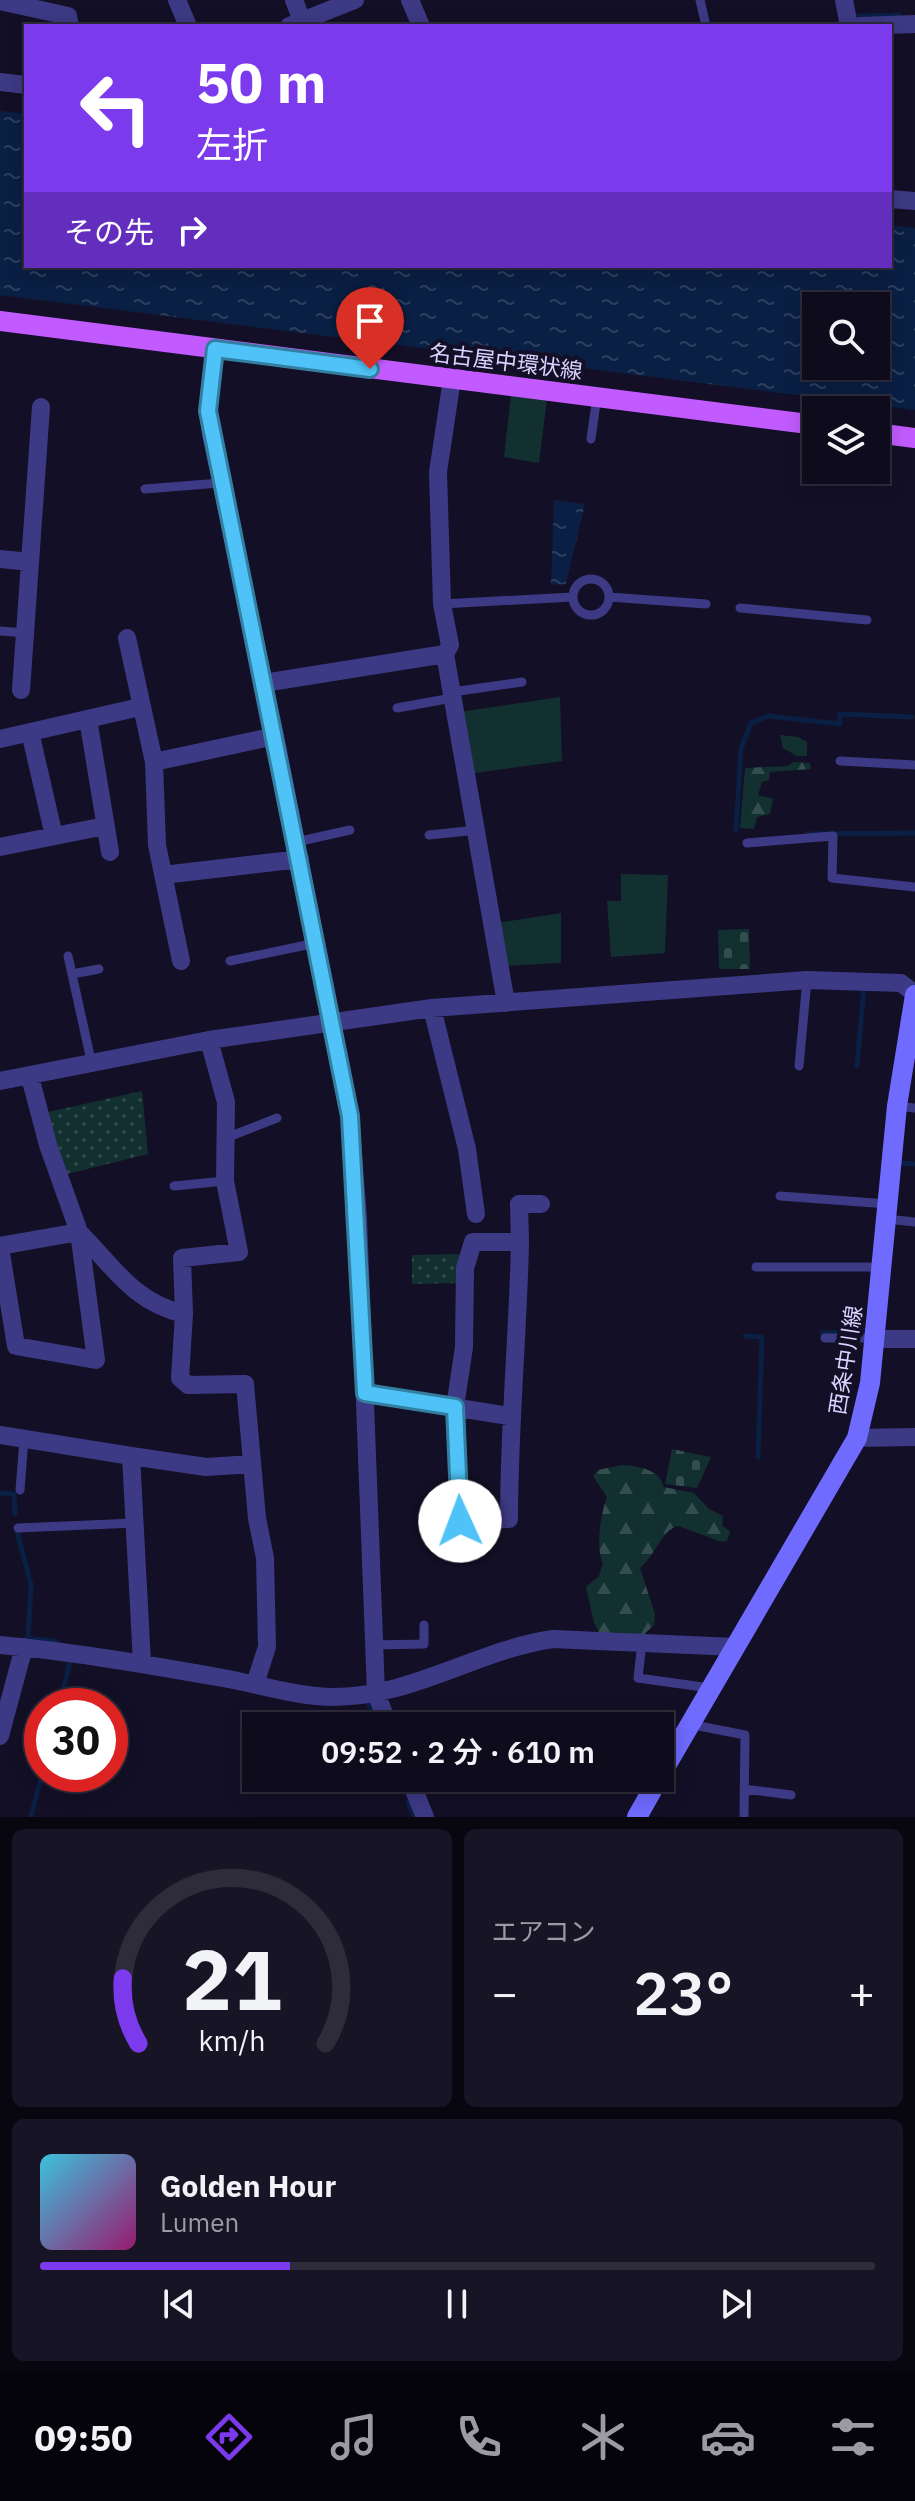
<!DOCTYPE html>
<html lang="ja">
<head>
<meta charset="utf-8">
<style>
	:root { --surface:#0e0b1c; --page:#171425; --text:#f1f3f6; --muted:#9b9ba3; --line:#2e2b3b; --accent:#7c3aed }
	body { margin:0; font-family:"IBM Plex Sans","Noto Sans JP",sans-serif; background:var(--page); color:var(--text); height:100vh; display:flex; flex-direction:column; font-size:30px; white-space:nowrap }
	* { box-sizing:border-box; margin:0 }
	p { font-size:26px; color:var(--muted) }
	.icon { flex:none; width:44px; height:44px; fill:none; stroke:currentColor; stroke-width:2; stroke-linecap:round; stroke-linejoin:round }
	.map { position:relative; height:1817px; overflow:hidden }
	.drawer { display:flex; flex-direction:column; gap:12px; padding:12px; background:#08060f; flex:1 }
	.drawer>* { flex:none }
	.guide { position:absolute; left:24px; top:24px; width:868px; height:244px; border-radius:0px; box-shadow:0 4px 20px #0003,0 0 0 2px var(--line); background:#7c3aed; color:#fff; overflow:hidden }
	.buttons { position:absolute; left:802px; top:292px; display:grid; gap:16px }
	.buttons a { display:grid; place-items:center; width:88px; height:88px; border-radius:0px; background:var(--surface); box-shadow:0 4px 20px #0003,0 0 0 2px var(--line); font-size:40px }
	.speed { position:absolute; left:24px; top:1688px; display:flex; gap:16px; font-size:40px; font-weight:700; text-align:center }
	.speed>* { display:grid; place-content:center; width:104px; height:104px; border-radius:50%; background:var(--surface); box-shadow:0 4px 20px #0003,0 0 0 2px var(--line); line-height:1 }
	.speed .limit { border:12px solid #d22; background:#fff; color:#111 }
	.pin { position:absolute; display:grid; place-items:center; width:68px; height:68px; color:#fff; margin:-82px -34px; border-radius:50% 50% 50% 0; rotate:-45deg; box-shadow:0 0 8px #0007 }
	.pin .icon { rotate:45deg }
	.me { position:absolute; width:88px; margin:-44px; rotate:358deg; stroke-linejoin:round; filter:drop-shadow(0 0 6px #0008) }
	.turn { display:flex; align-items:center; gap:28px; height:168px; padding:0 40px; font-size:36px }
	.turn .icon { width:104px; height:104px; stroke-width:2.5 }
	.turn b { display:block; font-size:56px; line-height:68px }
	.then { display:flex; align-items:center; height:76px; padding:0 40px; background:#0003; gap:16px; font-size:30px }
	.big { font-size:60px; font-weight:600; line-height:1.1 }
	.drawer .card { flex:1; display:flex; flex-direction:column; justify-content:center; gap:12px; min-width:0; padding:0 28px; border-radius:12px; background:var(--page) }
	.drawer .dial { align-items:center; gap:0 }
	.dial svg { height:208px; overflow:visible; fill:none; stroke:var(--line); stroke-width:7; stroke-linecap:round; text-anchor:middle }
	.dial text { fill:var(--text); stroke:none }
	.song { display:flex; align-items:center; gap:24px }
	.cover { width:96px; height:96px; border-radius:12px; background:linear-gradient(135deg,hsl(190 70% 55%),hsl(320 70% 35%)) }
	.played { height:8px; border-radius:4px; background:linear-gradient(90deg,var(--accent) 30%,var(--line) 30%) }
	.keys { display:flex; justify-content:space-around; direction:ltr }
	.heat { display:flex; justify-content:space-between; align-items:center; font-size:44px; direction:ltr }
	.drawer .tiles { flex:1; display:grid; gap:12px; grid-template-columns:1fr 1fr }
	.card:last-child { grid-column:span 2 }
	.trip { position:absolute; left:242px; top:1712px; width:432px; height:80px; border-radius:0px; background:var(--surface); box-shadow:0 4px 20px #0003,0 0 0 2px var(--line); font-weight:600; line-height:80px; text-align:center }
	.dock { display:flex; height:128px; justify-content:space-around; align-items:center; background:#06040b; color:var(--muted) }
	.dock .icon { width:56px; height:56px }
	.dock .selected { color:var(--accent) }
	.dock b { font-size:36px; color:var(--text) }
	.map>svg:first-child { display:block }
	.green { fill:#12302f }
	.forest { fill:url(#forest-firs) }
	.cemetery { fill:url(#cemetery-stones) }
	.park { fill:url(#park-dots) }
	.water { fill:url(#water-ripples); fill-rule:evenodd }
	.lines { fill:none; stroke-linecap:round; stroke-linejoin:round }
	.stream { stroke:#0a1f44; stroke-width:5 }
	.service { stroke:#3d3a85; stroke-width:9 }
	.minor { stroke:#3d3a85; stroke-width:18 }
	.secondary { stroke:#6f6bff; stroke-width:20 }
	.primary { stroke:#c25bff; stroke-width:20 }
	.route-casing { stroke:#337fa1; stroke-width:20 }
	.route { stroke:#4fc3f7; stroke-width:14 }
	.labels { text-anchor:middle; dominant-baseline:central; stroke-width:8; stroke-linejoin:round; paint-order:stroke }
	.street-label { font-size:22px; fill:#d9d4ff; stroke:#130f26 }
</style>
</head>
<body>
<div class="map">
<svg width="915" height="1817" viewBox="0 0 915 1817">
	<defs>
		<pattern id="forest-firs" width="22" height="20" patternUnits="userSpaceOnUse" patternTransform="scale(2)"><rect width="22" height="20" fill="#12302f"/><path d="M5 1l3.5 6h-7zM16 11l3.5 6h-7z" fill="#344d4e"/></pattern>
		<pattern id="cemetery-stones" width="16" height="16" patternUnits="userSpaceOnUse" patternTransform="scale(2)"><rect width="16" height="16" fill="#12302f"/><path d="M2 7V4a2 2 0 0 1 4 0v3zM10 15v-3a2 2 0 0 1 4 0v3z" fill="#344d4e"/></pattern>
		<pattern id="park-dots" width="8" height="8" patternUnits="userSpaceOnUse" patternTransform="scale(2)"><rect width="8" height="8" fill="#12302f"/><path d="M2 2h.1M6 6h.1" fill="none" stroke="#344d4e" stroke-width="1.8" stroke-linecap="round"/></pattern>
		<pattern id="water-ripples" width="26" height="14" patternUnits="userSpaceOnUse" patternTransform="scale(2)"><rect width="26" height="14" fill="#0a1f44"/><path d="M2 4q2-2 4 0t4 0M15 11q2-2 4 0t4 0" fill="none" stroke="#2d3f60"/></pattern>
	</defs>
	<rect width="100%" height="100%" fill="#130f26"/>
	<path class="green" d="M511,395L547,399L539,463L504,457Z
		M560,697L562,761L468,774L459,712Z
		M621,874L668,875L665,953L611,957L607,901H621Z
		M561,913V963L505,966L496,923Z"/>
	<path class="forest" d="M780,735L798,737L807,742V756H797L783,748Z
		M793,762L810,763L811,769L770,772L769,780L762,782L758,795L773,799L770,814L757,817L754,829L740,828L745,768L788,766Z
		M622,1465C639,1466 659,1469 664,1487L694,1493L709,1509L723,1516L722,1526L730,1531L727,1541L722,1542L678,1526C662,1529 656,1555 640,1568L655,1614L654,1625L641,1637L601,1636L594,1623L586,1587L599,1576L603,1563C595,1547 601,1513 607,1497L593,1476L598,1470Z"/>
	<path class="cemetery" d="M749,929L750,969H719L718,930Z
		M672,1449L711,1457L697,1488L665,1484Z"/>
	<path class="park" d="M142,1091L148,1154L63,1175L44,1113Z
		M459,1254V1283L412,1284V1255Z"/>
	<path class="water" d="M0,111L26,114V266H890V225L915,228V410L0,295ZM816,306H876V366H816Z
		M554,500L585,504L566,584L551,585Z"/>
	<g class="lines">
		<path class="stream" d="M858,16L899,15
			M736,830L741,749L751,723L768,716L840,724V714L912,717
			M808,834L915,833
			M857,1066L864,988
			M901,1163L915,1164
			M822,1333L869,1330
			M745,1336L762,1337L758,1457
			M0,1493L14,1494L15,1514
			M16,1527L31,1585L28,1638L57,1642
			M368,1702L377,1726
			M59,1706L70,1662
			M398,1778L403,1790
			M408,1802L414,1817
			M31,1817L42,1774"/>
		<path class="service" d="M700,0L706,26
			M591,439L597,396
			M145,489L220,483
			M573 597a18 18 0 1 1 36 0a18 18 0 1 1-36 0Z
			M609,597L706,604
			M442,604L573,597
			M740,608L867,620
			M0,631L25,633
			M452,692L522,682
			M397,708L452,698
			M840,761L915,765
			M429,835L477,830
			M296,842L350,830
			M747,843L833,836L832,878L915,887
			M68,956L92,1065
			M230,961L316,943
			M72,974L99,969
			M799,1066L807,980
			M897,1106L915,1108
			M226,1138L277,1118
			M174,1186L225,1181
			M780,1196L888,1204
			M886,1219L915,1222
			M756,1267H881
			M825,1338H873
			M20,1490L24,1439
			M18,1528L135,1523
			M642,1643L638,1678L710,1688
			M374,1645L424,1644V1625
			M689,1724L745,1735L744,1817
			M744,1789L791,1795"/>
		<path class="minor" d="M177,0L188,26
			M294,0L302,21
			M410,0L421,26
			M844,0L849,26
			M0,1L68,16L70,26
			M289,26L355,0
			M860,26L915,24
			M0,82L26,85
			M890,199L915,201
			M215,349L208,411L211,434L275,736L350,1116L358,1218L376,1693L389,1726
			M452,379L438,472L442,604L450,645L445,654L506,1003
			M0,559L30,562
			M127,638L154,762
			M264,683L445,654
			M21,690L41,407
			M88,719L110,852
			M30,732L54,836
			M0,739L140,707
			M0,847L105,826
			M163,875L300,859
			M181,961L157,845L154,762L275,736
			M432,1008L467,1149L476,1214
			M209,1040L226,1102L225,1181L239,1252L182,1258L184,1314L180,1378L188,1385L245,1384L257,1518L265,1558L267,1647L255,1684
			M0,1081L209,1040L432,1008L807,980L901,983L915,994
			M473,1242H520C518,1335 509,1426 509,1519L460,1521L455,1407L464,1347L465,1268Z
			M520,1242L519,1204H541
			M0,1246L79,1232C114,1267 133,1302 184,1314
			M0,1247L16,1346L96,1360L79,1232L48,1145L30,1077
			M875,1339H915
			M365,1393L509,1416
			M0,1435L131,1456L142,1663
			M857,1438L915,1437
			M131,1456L206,1467L252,1464
			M0,1645C75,1652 149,1665 223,1678C257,1684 295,1696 330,1697C412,1698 476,1650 553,1639L735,1647
			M0,1736L24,1647
			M409,1778L425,1817"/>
		<path class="secondary" d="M660,1776L857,1438L870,1383L897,1106L915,995
			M637,1817L659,1778"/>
		<path class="primary" d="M0,321L816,425
			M876,433L915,438"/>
	</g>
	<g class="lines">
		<g class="route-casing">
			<path id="route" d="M370,369L215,349L208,411L350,1116L365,1393L455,1407L460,1521"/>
		</g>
		<use href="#route" class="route"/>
	</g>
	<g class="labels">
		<g class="street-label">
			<text transform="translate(506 361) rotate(7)">名古屋中環状線</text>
			<text transform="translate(845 1360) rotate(-81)">西条中川線</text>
		</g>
	</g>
</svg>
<div class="buttons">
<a><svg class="icon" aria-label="search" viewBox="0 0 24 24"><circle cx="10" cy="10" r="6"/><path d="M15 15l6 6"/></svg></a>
<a><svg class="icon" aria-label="layers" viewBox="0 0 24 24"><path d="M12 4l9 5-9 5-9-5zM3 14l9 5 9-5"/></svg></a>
</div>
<div class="speed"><div class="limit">30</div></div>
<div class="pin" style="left:370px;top:369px;background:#d93025"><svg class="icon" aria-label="arrive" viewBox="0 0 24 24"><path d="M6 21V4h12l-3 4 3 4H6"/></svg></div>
<svg class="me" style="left:460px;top:1521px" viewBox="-20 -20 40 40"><circle r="19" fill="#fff"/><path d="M0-13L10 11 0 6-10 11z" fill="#4fc3f7"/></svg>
<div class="trip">09:52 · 2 分 · 610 m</div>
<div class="guide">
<div class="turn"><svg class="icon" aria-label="left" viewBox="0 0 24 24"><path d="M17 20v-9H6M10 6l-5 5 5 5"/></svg><div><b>50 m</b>左折</div></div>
<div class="then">その先<svg class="icon" aria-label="right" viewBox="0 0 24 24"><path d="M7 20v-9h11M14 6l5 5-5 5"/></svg></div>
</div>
</div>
<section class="drawer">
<div class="tiles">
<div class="card dial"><svg viewBox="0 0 100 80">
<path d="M14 69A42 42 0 1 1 86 69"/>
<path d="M14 69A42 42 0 0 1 8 44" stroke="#7c3aed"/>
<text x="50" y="56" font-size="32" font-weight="700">21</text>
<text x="50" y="72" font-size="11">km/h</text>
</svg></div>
<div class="card"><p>エアコン</p>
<div class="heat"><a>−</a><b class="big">23°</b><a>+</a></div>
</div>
<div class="card">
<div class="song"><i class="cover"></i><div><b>Golden Hour</b><p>Lumen</p></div></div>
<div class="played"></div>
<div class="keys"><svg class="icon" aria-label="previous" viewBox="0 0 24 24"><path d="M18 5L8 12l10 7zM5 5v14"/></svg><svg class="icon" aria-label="pause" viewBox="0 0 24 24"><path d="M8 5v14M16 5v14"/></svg><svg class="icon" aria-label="next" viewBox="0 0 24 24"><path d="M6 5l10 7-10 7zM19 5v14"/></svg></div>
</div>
</div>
</section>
<nav class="dock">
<b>09:50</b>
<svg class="icon selected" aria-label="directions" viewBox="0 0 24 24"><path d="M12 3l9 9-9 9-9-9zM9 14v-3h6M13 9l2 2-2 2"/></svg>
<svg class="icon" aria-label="music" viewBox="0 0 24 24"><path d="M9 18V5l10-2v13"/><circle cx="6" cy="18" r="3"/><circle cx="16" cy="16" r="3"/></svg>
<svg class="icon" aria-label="phone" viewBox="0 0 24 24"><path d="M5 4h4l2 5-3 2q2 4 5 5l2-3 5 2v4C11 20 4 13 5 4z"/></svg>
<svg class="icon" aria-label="climate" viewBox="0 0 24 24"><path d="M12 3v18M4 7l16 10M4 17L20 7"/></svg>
<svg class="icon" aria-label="car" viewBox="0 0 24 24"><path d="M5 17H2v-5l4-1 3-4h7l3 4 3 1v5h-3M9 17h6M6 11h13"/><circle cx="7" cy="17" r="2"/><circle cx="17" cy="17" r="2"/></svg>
<svg class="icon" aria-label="filters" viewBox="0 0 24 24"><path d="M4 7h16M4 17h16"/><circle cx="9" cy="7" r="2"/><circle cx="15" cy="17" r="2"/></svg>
</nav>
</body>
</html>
